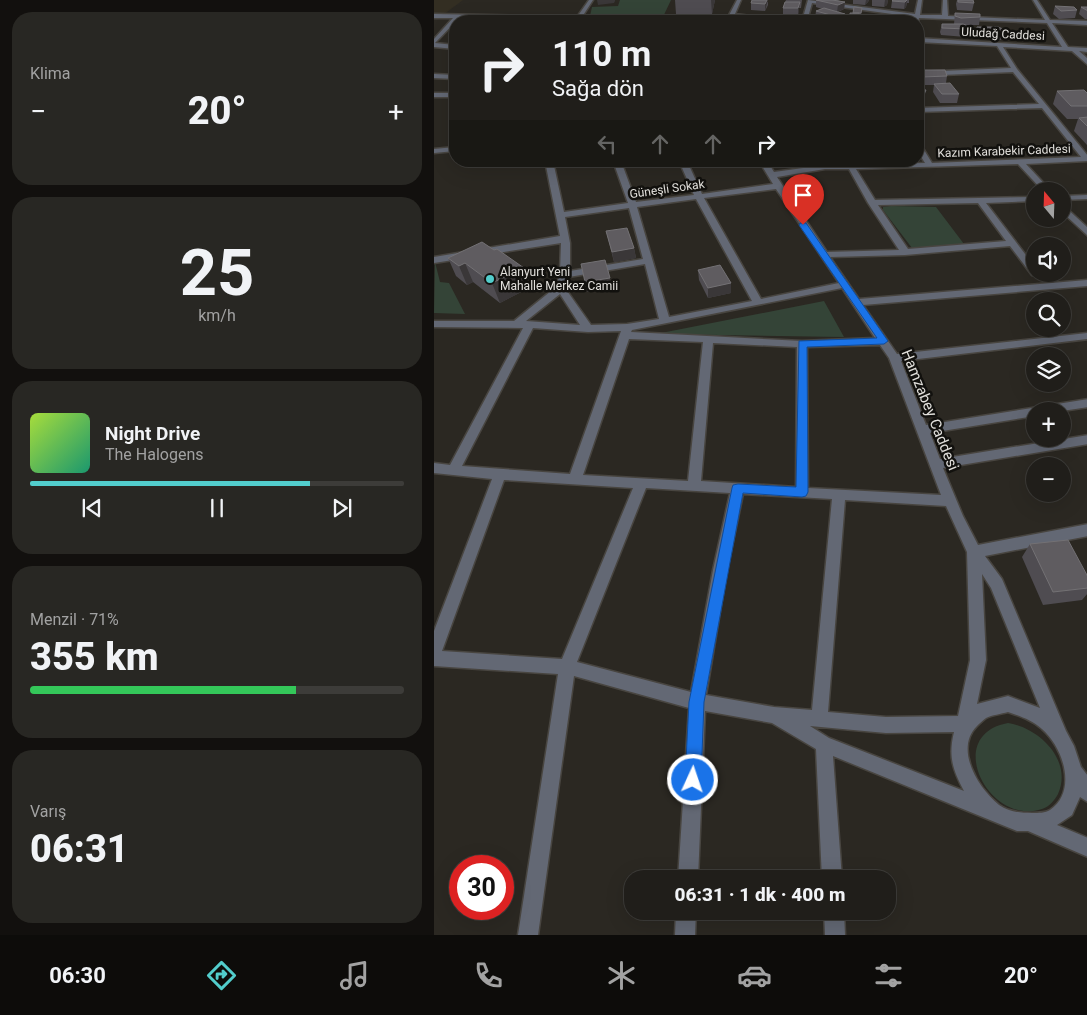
<!DOCTYPE html>
<html lang="tr">
<head>
<meta charset="utf-8">
<style>
	:root { --surface:#201e1a; --page:#282723; --text:#f1f3f6; --muted:#a2a2a2; --line:#3d3c39; --accent:#52cdcc }
	body { margin:0; font-family:Roboto,sans-serif; background:var(--page); color:var(--text); height:100vh; display:flex; flex-direction:column; font-size:19px; white-space:nowrap }
	* { box-sizing:border-box; margin:0 }
	p { font-size:16px; color:var(--muted) }
	.icon { flex:none; width:28px; height:28px; fill:none; stroke:currentColor; stroke-width:2; stroke-linecap:round; stroke-linejoin:round }
	.map { position:relative; flex:1; overflow:hidden }
	.drawer { display:flex; flex-direction:column; gap:12px; padding:12px; background:#12100e; width:434px }
	.drawer>* { flex:none }
	.hud { position:absolute; left:15px; top:15px; width:475px; height:152px; border-radius:20px; box-shadow:0 5px 20px #0002,0 0 0 1px var(--line); background:#201e1a; color:var(--text); overflow:hidden }
	.needle { width:32px; rotate:341deg }
	.tools { position:absolute; left:592px; top:182px; display:grid; gap:10px }
	.tools a { display:grid; place-items:center; width:45px; height:45px; border-radius:50%; background:var(--surface); box-shadow:0 5px 20px #0002,0 0 0 1px var(--line); font-size:25px }
	.speed { position:absolute; left:15px; top:855px; display:flex; gap:10px; font-size:25px; font-weight:700; text-align:center }
	.speed>* { display:grid; place-content:center; width:65px; height:65px; border-radius:50%; background:var(--surface); box-shadow:0 5px 20px #0002,0 0 0 1px var(--line); line-height:1 }
	.speed .limit { border:8px solid #d22; background:#fff; color:#111 }
	.pin { position:absolute; display:grid; place-items:center; width:42px; height:42px; color:#fff; margin:-51px -21px; border-radius:50% 50% 50% 0; rotate:-45deg; box-shadow:0 0 5px #0007 }
	.pin .icon { rotate:45deg }
	.me { position:absolute; width:55px; margin:-28px; rotate:3deg; stroke-linejoin:round; filter:drop-shadow(0 0 4px #0008) }
	.turn { display:flex; align-items:center; gap:18px; height:105px; padding:0 20px; font-size:22px }
	.turn .icon { width:65px; height:65px; stroke-width:2.5 }
	.turn b { display:block; font-size:35px; line-height:42px }
	.lanes { display:flex; align-items:center; height:48px; padding:0 20px; background:#0003; justify-content:center; gap:25px; direction:ltr }
	.lanes .off { opacity:.35 }
	.big { font-size:38px; font-weight:800; line-height:1.1 }
	.drawer .card { flex:1; display:flex; flex-direction:column; justify-content:center; gap:8px; min-width:0; padding:0 18px; border-radius:20px; background:var(--page) }
	.drawer .dial { align-items:center; gap:0 }
	.dial b { font-size:65px; line-height:1 }
	.song { display:flex; align-items:center; gap:15px }
	.cover { width:60px; height:60px; border-radius:8px; background:linear-gradient(135deg,hsl(80 70% 55%),hsl(160 70% 35%)) }
	.played { height:5px; border-radius:2px; background:linear-gradient(90deg,var(--accent) 75%,var(--line) 75%) }
	.keys { display:flex; justify-content:space-around; direction:ltr }
	.heat { display:flex; justify-content:space-between; align-items:center; font-size:28px; direction:ltr }
	.charge { height:8px; border-radius:4px; background:linear-gradient(90deg,#34c759 71%,var(--line) 0) }
	.trip { position:absolute; left:190px; top:870px; width:272px; height:50px; border-radius:20px; background:var(--surface); box-shadow:0 5px 20px #0002,0 0 0 1px var(--line); font-weight:800; line-height:50px; text-align:center }
	.menu { display:flex; height:80px; justify-content:space-around; align-items:center; background:#0d0c0a; color:var(--muted) }
	.menu .icon { width:35px; height:35px }
	.menu .on { color:var(--accent) }
	.menu b { font-size:22px; color:var(--text) }
	main { display:flex; flex:1; min-height:0 }
	.map>svg:first-child { display:block }
	.built { fill:#332e22 }
	.green { fill:#344437 }
	.lines { fill:none; stroke-linecap:round; stroke-linejoin:round }
	.minor-casing { stroke:#484540; stroke-width:3 }
	.minor { fill:#636874; fill-rule:evenodd }
	.wall { fill:#4f4c51 }
	.shaded-wall { fill:#3a3738 }
	.building { fill:#5f5c60; stroke:#737174 }
	.route { fill:#1a73e8; stroke:#114b97 }
	.poi-dot { fill:#52cdcc; stroke:#12110e; stroke-width:2 }
	.labels { text-anchor:middle; dominant-baseline:central; stroke-width:5; stroke-linejoin:round; paint-order:stroke }
	.far-street-label { font-size:12px; fill:#e2e0dc; stroke:#12110e }
	.far-poi-label { font-size:12px; fill:#e2e0dc; stroke:#12110e; text-anchor:start }
	.street-label { font-size:15px; fill:#e2e0dc; stroke:#12110e }
</style>
</head>
<body>
<main>
<section class="drawer">
<div class="card"><p>Klima</p>
<div class="heat"><a>−</a><b class="big">20°</b><a>+</a></div>
</div>
<div class="card dial"><b>25</b><p>km/h</p></div>
<div class="card">
<div class="song"><i class="cover"></i><div><b>Night Drive</b><p>The Halogens</p></div></div>
<div class="played"></div>
<div class="keys"><svg class="icon" aria-label="previous" viewBox="0 0 24 24"><path d="M18 5L8 12l10 7zM5 5v14"/></svg><svg class="icon" aria-label="pause" viewBox="0 0 24 24"><path d="M8 5v14M16 5v14"/></svg><svg class="icon" aria-label="next" viewBox="0 0 24 24"><path d="M6 5l10 7-10 7zM19 5v14"/></svg></div>
</div>
<div class="card"><p>Menzil · 71%</p><b class="big">355 km</b><div class="charge"></div></div>
<div class="card"><p>Varış</p><b class="big">06:31</b></div>
</section>
<div class="map">
<svg width="654" height="935" viewBox="0 0 654 935">
	<rect width="100%" height="100%" fill="#2b2822"/>
	<path class="built" d="M0,0H29L9,15H0Z"/>
	<path class="green" d="M186,0H237L228,19L160,18L156,16L158,7L184,6Z
		M457,206L502,207L530,244L478,248L449,210V207Z
		M1,262L6,282L15,283L31,314L0,313Z
		M390,301L410,337L222,334Z
		M574,723C605,728 639,760 624,794C621,800 615,807 608,809C555,827 508,735 574,723Z"/>
	<g class="lines">
		<g class="minor-casing">
			<path id="minor" d="M155,0H159L148,17L293,19L303,0H307L301,14L355,21L299,17L297,21H141L25,18L1,43L21,45V49L0,47V39L19,18H0V14L143,17Z
				M374,0L481,14L484,0H488L486,15H508L509,0H513L514,16L611,20L599,0H603L616,20L654,21V25L618,23L634,47L654,48V52L645,51L654,59V65L638,51L569,47L583,69L654,156V161L592,164L617,191H609L584,164L422,169L441,200L601,197V201L552,203L601,267V274H605L604,275H598L576,246L471,255L396,257L425,299L654,280V286L429,305L463,354L654,333V339L467,361L492,425L654,399V407L628,411H601V416L496,433L506,459L654,435V444L509,468L529,516L544,545L654,524V536L551,556L568,579L632,731L640,746L647,767L654,776V802L646,797L638,815L623,825L654,838V857L594,831H583L399,756L408,879H388L382,749L338,723L271,711L264,879H244L255,708L140,676L104,935H84L124,674L0,666V631L58,479L0,473V463L16,465L89,328L0,327V321H80L122,287L126,273L127,243L0,263V257L126,236L111,161H119L130,212L194,203L179,161H187L202,202L260,195L245,161H253L268,194L339,184L325,161H333L340,172L391,165L491,163L484,152V145H487L498,163L647,157L608,108L484,112V108L605,104L579,72L484,76V72L577,68L563,46L484,42V38L628,47L613,23L485,18L484,22L480,21V17L378,3L373,21H368ZM391,169H415L434,203L465,250L393,252L343,177ZM342,189L405,283L327,299L270,198ZM262,199L318,301L235,317L203,207ZM544,203L572,241L474,249L444,205ZM195,208L209,259L136,271V243L131,217ZM211,264L225,319L193,324L157,325L131,288L135,277ZM408,288L441,338L368,341L197,332L198,330ZM126,294L146,325L92,321ZM99,328L154,332L187,331L136,474L28,466ZM195,339L269,342L254,481L149,475ZM279,343L363,347L362,487L267,481ZM446,345L455,358L507,495L374,488L373,347ZM70,480L199,488L128,659L8,651ZM212,488L296,493L279,570L257,692L143,662ZM309,494L398,499L378,710L340,707L272,695L293,570ZM411,500L512,506L533,552L536,660L524,716L452,717L394,712ZM548,574L557,588L606,708L574,696L543,704L552,660ZM574,712C586,716 598,720 608,729C629,747 644,791 616,810C611,813 605,813 598,813C586,813 575,812 565,805C544,788 520,749 543,726C546,723 549,720 552,718C558,715 567,714 574,712ZM376,726L452,733L520,732C514,757 519,770 530,791L395,738Z
				M0,74L21,75V79L0,78Z
				M0,93H21V97H0Z
				M21,147V151L0,153V149Z
				M654,195V199L629,200V196Z
				M629,205L654,228V236L629,213Z
				M242,911H262L261,935H241Z
				M390,911H410L411,935H391Z"/>
		</g>
		<use href="#minor" class="minor"/>
	</g>
	<path class="wall" d="M241,0H281L278,14H242Z
		M352,0H368L367,8H365L364,16L349,15V8Z
		M382,0H406L404,1L411,2L410,9L404,12L410,21H391L381,19L382,11L388,9L382,7Z
		M419,0H435L434,2L431,5L419,4Z
		M438,0H454L453,5L450,7L438,6Z
		M459,0H475V3H473L472,7L470,9L457,8L458,1Z
		M523,0H539L540,3L538,11L523,10L522,4Z
		M334,2V5L331,11L317,10V3Z
		M621,6L643,10L641,18L625,19L619,14Z
		M647,7H654V19H651L645,14Z
		M428,8L427,17H425V21H415L416,13H419Z
		M521,13L546,17L545,25H531L533,29L532,37L507,35L506,32L508,24H522H520Z
		M543,27L569,32L567,40L541,38V35Z
		M484,70L513,76L512,83L525,94L523,103H506L499,92L500,85H487L484,81Z
		M484,89L492,90L490,98L487,105L484,104Z
		M623,91L654,94V146L640,131L644,119H633L619,104Z
		M172,231L200,248L202,258L180,262Z
		M14,258L97,287L66,303L39,282L33,285L22,276Z
		M264,270L297,283V293L274,298L265,280Z
		M596,544L654,577V593L648,600L609,605L588,557Z"/>
	<path class="shaded-wall" d="M163,0H181V1L180,3L164,5Z
		M277,0H281L278,14Z
		M333,0H334L331,11V4Z
		M432,0H435L434,2L431,5Z
		M451,0H454L453,5L450,7Z
		M473,0L472,7L470,9L471,2Z
		M366,2L364,16V8Z
		M411,2L410,9L403,12L404,5Z
		M411,14L410,21H403L404,17Z
		M492,90L490,98L487,105L489,96Z
		M200,248L202,258L180,262L178,252Z
		M31,263L39,282L33,285L25,266Z
		M90,268L97,287L66,303L58,283Z
		M176,278L178,288L153,292L151,282Z
		M297,283V293L274,298V288Z"/>
	<path class="building" d="M318,0H333L331,4L317,3Z
		M382,0H398L411,2L404,5Z
		M459,0H473L471,2L458,1Z
		M524,0H539L540,3L524,2Z
		M351,2H366L364,8H349Z
		M621,6L640,7L643,10L627,11Z
		M420,7L428,8L427,13H419Z
		M647,7H654V11Z
		M390,8L411,14L404,17L382,11Z
		M416,13H425V19L416,18Z
		M521,13L546,14V17L527,18L521,16Z
		M338,19L363,20V21H337Z
		M508,24H529L534,26L533,29L508,28Z
		M543,27H564L569,29V32L543,30Z
		M484,70H511L513,76L488,77Z
		M516,83L525,94H508L500,84Z
		M484,89L492,90L489,96H484Z
		M650,90L654,94V106H637L623,91Z
		M654,117V127L645,118Z
		M193,228L200,248L178,252L172,231Z
		M48,242L60,250L63,249L90,268L58,283L31,263L25,266L14,258Z
		M171,260L176,278L151,282L147,264Z
		M286,265L297,283L274,288L264,270Z
		M634,540L654,577V588L619,592L596,544Z"/>
	<path class="route" d="M366,223H372L454,341L450,344L373,347L374,492L372,496L368,497L309,493L270,702L267,780L264,786L259,788L253,786L251,780L255,702L298,488L299,485L304,484L362,487L365,341L443,338L365,225Z"/>
	<circle class="poi-dot" cx="56" cy="279" r="5"/>
	<g class="labels">
		<g class="far-street-label">
			<text transform="translate(569 34) rotate(3)">Uludağ Caddesi</text>
			<text transform="translate(570 151) rotate(-2)">Kazım Karabekir Caddesi</text>
			<text transform="translate(233 189) rotate(-8)">Güneşli Sokak</text>
		</g>
		<g class="far-poi-label">
			<text x="66" y="272">Alanyurt Yeni<tspan x="66" dy="14">Mahalle Merkez Camii</tspan></text>
		</g>
		<g class="street-label">
			<text transform="translate(496 410) rotate(68)">Hamzabey Caddesi</text>
		</g>
	</g>
</svg>
<div class="tools">
<a><svg class="needle" viewBox="-14 -14 28 28"><path d="M0-13l5 13h-10z" fill="#e53935"/><path d="M0 13l5-13h-10z" fill="#a2a2a2"/></svg></a>
<a><svg class="icon" aria-label="sound" viewBox="0 0 24 24"><path d="M4 9h4l5-4v14l-5-4H4zM17 9q2 3 0 6"/></svg></a>
<a><svg class="icon" aria-label="search" viewBox="0 0 24 24"><circle cx="10" cy="10" r="6"/><path d="M15 15l6 6"/></svg></a>
<a><svg class="icon" aria-label="layers" viewBox="0 0 24 24"><path d="M12 4l9 5-9 5-9-5zM3 14l9 5 9-5"/></svg></a>
<a>+</a>
<a>−</a>
</div>
<div class="speed"><div class="limit">30</div></div>
<div class="pin" style="left:369px;top:225px;background:#d93025"><svg class="icon" aria-label="arrive" viewBox="0 0 24 24"><path d="M6 21V4h12l-3 4 3 4H6"/></svg></div>
<svg class="me" style="left:259px;top:780px" viewBox="-20 -20 40 40"><circle r="17" fill="#1a73e8" stroke="#fff" stroke-width="3"/><path d="M0-11L8 9 0 5-8 9z" fill="#fff"/></svg>
<div class="trip">06:31 · 1 dk · 400 m</div>
<div class="hud">
<div class="turn"><svg class="icon" aria-label="right" viewBox="0 0 24 24"><path d="M7 20v-9h11M14 6l5 5-5 5"/></svg><div><b>110 m</b>Sağa dön</div></div>
<div class="lanes"><svg class="icon off" aria-label="left" viewBox="0 0 24 24"><path d="M17 20v-9H6M10 6l-5 5 5 5"/></svg><svg class="icon off" aria-label="ahead" viewBox="0 0 24 24"><path d="M12 20V5M6 11l6-6 6 6"/></svg><svg class="icon off" aria-label="ahead" viewBox="0 0 24 24"><path d="M12 20V5M6 11l6-6 6 6"/></svg><svg class="icon" aria-label="right" viewBox="0 0 24 24"><path d="M7 20v-9h11M14 6l5 5-5 5"/></svg></div>
</div>
</div>
</main>
<nav class="menu">
<b>06:30</b>
<svg class="icon on" aria-label="directions" viewBox="0 0 24 24"><path d="M12 3l9 9-9 9-9-9zM9 14v-3h6M13 9l2 2-2 2"/></svg>
<svg class="icon" aria-label="music" viewBox="0 0 24 24"><path d="M9 18V5l10-2v13"/><circle cx="6" cy="18" r="3"/><circle cx="16" cy="16" r="3"/></svg>
<svg class="icon" aria-label="phone" viewBox="0 0 24 24"><path d="M5 4h4l2 5-3 2q2 4 5 5l2-3 5 2v4C11 20 4 13 5 4z"/></svg>
<svg class="icon" aria-label="climate" viewBox="0 0 24 24"><path d="M12 3v18M4 7l16 10M4 17L20 7"/></svg>
<svg class="icon" aria-label="car" viewBox="0 0 24 24"><path d="M5 17H2v-5l4-1 3-4h7l3 4 3 1v5h-3M9 17h6M6 11h13"/><circle cx="7" cy="17" r="2"/><circle cx="17" cy="17" r="2"/></svg>
<svg class="icon" aria-label="filters" viewBox="0 0 24 24"><path d="M4 7h16M4 17h16"/><circle cx="9" cy="7" r="2"/><circle cx="15" cy="17" r="2"/></svg>
<b>20°</b>
</nav>
</body>
</html>
